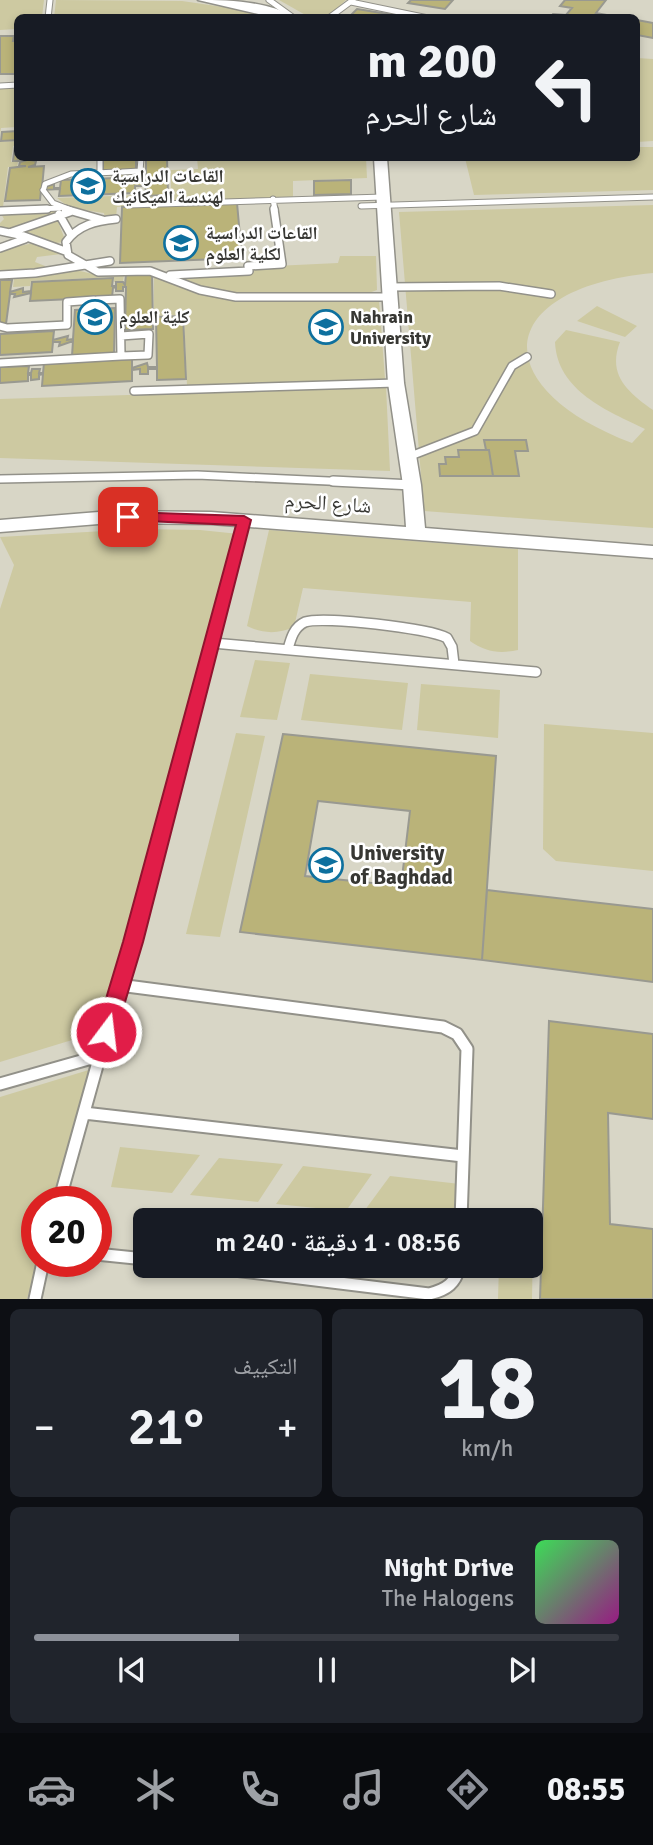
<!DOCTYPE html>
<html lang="ar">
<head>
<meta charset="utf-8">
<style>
	:root { --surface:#171b24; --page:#20242c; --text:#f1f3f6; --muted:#9ea1a6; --line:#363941; --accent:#8c9099 }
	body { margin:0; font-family:Signika,"Noto Naskh Arabic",sans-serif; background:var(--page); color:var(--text); direction:rtl; height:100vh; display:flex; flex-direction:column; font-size:26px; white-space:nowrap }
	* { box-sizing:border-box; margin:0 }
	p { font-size:23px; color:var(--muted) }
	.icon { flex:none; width:38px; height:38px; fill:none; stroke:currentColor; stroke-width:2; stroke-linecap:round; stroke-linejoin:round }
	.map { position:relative; height:1299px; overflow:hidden; direction:ltr }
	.details { display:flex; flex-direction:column; gap:10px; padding:10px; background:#0d0f14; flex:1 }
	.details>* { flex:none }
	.banner { position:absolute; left:14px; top:14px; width:626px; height:147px; border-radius:10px; box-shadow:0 4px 10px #0003; direction:rtl; background:#171b24; color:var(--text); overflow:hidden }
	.speed { position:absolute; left:21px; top:1186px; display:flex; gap:14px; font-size:35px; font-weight:700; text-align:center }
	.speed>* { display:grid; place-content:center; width:91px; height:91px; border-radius:50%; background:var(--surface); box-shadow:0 4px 10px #0003; line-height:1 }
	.speed .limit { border:10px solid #d22; background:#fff; color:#111 }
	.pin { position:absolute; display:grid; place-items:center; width:60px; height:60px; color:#fff; margin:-30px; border-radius:14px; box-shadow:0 4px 10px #0006 }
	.me { position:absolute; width:77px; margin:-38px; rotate:15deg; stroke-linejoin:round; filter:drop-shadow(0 0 5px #0008) }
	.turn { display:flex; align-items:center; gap:24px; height:147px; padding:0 28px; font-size:32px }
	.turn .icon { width:91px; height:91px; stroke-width:2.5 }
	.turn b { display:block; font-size:49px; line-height:60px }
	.big { font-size:52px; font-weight:600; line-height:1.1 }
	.details .card { flex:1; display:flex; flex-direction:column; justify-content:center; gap:10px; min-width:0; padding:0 24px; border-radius:10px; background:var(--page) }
	.details .dial { align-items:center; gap:0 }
	.dial b { font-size:91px; line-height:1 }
	.song { display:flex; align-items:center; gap:21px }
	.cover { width:84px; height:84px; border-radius:10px; background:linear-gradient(135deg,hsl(130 70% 55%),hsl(310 70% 35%)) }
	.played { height:7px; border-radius:4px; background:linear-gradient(90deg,var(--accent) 35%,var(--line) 35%) }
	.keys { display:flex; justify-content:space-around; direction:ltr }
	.heat { display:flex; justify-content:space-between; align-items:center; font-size:38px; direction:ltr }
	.details .tiles { flex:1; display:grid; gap:10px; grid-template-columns:1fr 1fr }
	.card:last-child { grid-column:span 2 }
	.trip { position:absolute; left:133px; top:1208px; width:410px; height:70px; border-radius:10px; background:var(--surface); box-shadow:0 4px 10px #0003; font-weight:600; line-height:70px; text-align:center; direction:rtl }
	.dock { display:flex; height:112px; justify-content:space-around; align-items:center; background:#090b0e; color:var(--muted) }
	.dock .icon { width:49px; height:49px }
	.dock .current { color:var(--accent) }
	.dock b { font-size:32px; color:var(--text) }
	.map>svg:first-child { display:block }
	.built { fill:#d8d6c6; fill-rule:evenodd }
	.green { fill:#cdc9a1 }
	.building { fill:#bab379; stroke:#999990; stroke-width:2; fill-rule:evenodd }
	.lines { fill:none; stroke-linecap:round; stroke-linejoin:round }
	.service-far3-casing { stroke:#929189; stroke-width:7 }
	.service-far2-casing { stroke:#929189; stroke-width:10 }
	.service-far1-casing { stroke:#929189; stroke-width:12 }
	.service-casing { stroke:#929189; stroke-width:15 }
	.tertiary-casing { stroke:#929189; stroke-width:3 }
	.service-far3 { stroke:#fff; stroke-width:5 }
	.service-far2 { stroke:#fff; stroke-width:7 }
	.service-far1 { stroke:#fff; stroke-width:9 }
	.service { stroke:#fff; stroke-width:11 }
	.tertiary { fill:#fff; fill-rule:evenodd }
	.route { fill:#e11d48; stroke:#92132f; stroke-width:2 }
	.labels { text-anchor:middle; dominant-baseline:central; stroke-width:5; stroke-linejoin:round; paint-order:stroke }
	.far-poi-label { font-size:18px; font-weight:bold; fill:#373733; stroke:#fff; text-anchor:start }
	.street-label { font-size:21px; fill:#373733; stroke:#fff }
	.poi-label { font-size:21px; font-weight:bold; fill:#373733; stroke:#fff; text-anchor:start }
</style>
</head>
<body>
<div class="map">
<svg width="653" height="1299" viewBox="0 0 653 1299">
	<rect width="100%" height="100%" fill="#e1e0d7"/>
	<path class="built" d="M0,0H653V1299H0ZM18,18H637V158H18ZM37,1202H96V1262H37ZM145,1220H530V1265H145Z"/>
	<path class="green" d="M0,0H44L42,17L18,18L17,29L0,30Z
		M56,0L182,1L258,12L253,18H54Z
		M279,0H346L326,18L309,17Z
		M637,58L653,59V141L637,142Z
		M17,86V127L1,128L0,135V87Z
		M17,141V145L13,146L11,162H18L17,167H8L3,207L0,208V142Z
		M637,147H653V190L474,195L465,158H637Z
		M197,158H366L367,178L293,181V197L117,207L116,218L105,219L104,213L70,208L57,198L139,195L140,191H145V197L171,196V170L198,169Z
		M653,205V273C494,288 484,387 632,443L645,429C608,411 557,391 555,342L566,330L620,342C607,375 628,392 653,410V528L424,511L399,212Z
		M62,209L63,211L14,230L0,229V223L4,219L0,212Z
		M57,219L64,237L63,242L51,244L25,230Z
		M34,243L61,254L37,257L35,262L45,266V269L0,273V250Z
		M340,256H376L377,290L366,294C330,294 206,303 184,279L190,276L253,272L254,267L338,263Z
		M76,270L101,276L124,275L123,281L114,282V277L31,281L30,286L13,287L14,279L0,280Z
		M154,276L225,298L379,300L385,379L381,382L187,386L184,315L154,316Z
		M597,306L637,326L625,337L577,321Z
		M386,387L390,471L0,458V399Z
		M139,529L200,530L239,534L104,1024L95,1033L0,1062V609L14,565L0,537Z
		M269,530L518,549V650C499,654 486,652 470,641L471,602L303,588L294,627C279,634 262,634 247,626Z
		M255,660L290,663L277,720L240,717Z
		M310,674L408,683L402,730L301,720Z
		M421,684L500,690L498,738L417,730Z
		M544,724L653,733V871L556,861L543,849Z
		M236,733L265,736L220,937L186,934Z
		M92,1069L55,1202H37L38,1262L27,1299H0V1097Z
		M120,1147L200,1155L172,1193L111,1187Z
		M219,1158L283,1164L258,1202L190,1195Z
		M303,1166L372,1174L346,1211L276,1204Z
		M390,1176L460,1184L458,1220H410L362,1214Z
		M530,1240H533L532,1299H498L499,1265H530Z"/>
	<path class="building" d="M411,0H453L445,9L408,3Z
		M565,0H606L596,13L623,18H550L553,14L566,15L572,8L560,6Z
		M357,9L394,15L404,17L348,18Z
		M637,20L653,23V38L637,35Z
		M0,36H14L13,41H18V74H0Z
		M18,131V140L1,141L2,132Z
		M15,146H18V158H84L30,160L36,161L35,165L28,167L44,166L42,188L54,184V188H60L61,180L117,178L103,171V158H136V169L121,178L135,177V184L136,181H140L146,184V158H167L168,195L145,196L146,186H135V193L59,196L60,189L41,190L40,200L5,201L10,168L26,166H19L20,162L27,160L13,161Z
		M351,180V194L314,195V181Z
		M237,203L242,258L120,263L122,207Z
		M152,273L153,329L125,330L126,287H123V291H116V287L113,288L112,297L105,301V305H97L96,309L115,308L114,354L72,356L73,341L59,346L60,342H53L52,352L0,355V334L54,331L53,340L68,336L67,340L73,339L75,310L93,309V305L87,306V302L94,298L30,301L31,293L14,297L15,294H10L6,324H0V280H12L10,292L23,288V292L31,291L32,282L113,278L112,286H116V282H123L125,285L126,274Z
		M183,316L186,379L157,380V369H148V374H140V369L132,370V381L42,386L43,374L39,375V379L31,380V375H28V381L0,383V367L29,366L28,373H31L32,369H40L39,373H43L44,363L132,358V368L147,363L148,367H157L156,317Z
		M484,440H526L528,451H515L519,476H493L489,450H486Z
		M458,450H489L493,476H440L439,464H446L445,457H459Z
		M283,734L496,756L482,960L240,932ZM318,801L410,811L401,886L305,876Z
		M487,890L653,909V982L482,960Z
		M549,1021L653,1034V1119L608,1113L610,1224L653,1229V1299H540Z"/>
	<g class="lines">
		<g class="service-far3-casing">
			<path id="service-far3" d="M269,0L294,18
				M351,2L428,18
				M330,17L353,0
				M48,18L50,0
				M0,86L18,85
				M100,158V173
				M122,172L140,171L141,158
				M44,188L45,184L71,174L118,172
				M43,190L53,203L71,210
				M273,199L275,210
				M128,205L383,197
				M361,206L653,197
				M12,210L60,208"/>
		</g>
		<g class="service-far2-casing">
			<path id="service-far2" d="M65,209L103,220
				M0,211L47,209
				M59,214L71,235
				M116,219C96,221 78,225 66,242L68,255L98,272L150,271L200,290L236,297H390
				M0,231L24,236L65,251
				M12,232L70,212
				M0,248L25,239
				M0,275L35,273L110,261
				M170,275L249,271L248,266L282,264L274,209
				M389,287L499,286L551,294
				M0,326L7,328L67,325V302L94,300
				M121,336L149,334L148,355L121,356
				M0,363L121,356L120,299L97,300
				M134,391L396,383
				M408,457L475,431L512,366L527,357
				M0,479L197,475L371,483"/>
		</g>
		<g class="service-far1-casing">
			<path id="service-far1" d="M333,481L412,485
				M213,643L536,672
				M288,649C291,638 294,627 305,622C323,616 429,628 447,638L452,647L454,664
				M160,838L244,520"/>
		</g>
		<g class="service-casing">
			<path id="service" d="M119,985L443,1027L457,1034L467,1049L461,1220
				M0,1084L99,1056
				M84,1113L463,1156
				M59,1202L161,836
				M96,1254L145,1259
				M193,1265L429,1294C446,1290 457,1283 459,1265
				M35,1299L43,1262"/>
		</g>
		<g class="tertiary-casing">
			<path id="tertiary" d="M198,0C228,0 269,1 295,18H276Z
				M374,158H387L404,383L421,485L425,528L653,546V558L211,524L111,523L0,532V520L111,511L211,512L406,527L403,485L388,383Z"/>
		</g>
		<use href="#service-far3" class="service-far3"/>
		<use href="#service-far2" class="service-far2"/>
		<use href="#service-far1" class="service-far1"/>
		<use href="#service" class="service"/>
		<use href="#tertiary" class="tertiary"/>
	</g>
	<path class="route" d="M128,512L244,516L251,520L143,942L116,1032L113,1038L106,1041L99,1038L96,1032L123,942L236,525L123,520L121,517L123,514Z"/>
	<defs>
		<g id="university-ring" transform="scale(1.75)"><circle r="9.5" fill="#fff" stroke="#0e709e" stroke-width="1.5"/><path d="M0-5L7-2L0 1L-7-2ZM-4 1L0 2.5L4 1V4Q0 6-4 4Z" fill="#0e709e"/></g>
	</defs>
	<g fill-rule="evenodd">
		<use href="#university-ring" x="88" y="186"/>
		<use href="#university-ring" x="181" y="243"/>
		<use href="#university-ring" x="95" y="317"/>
		<use href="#university-ring" x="326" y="327"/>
		<use href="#university-ring" x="326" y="865"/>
	</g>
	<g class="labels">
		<g class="far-poi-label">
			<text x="112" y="176">القاعات الدراسية<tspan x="112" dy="21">لهندسة الميكانيك</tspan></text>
			<text x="206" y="233">القاعات الدراسية<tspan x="206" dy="21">لكلية العلوم</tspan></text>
			<text x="119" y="317">كلية العلوم</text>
			<text x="350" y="317">Nahrain<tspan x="350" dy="21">University</tspan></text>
		</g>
		<g class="street-label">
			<text transform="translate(328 503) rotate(4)">شارع الحرم</text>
		</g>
		<g class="poi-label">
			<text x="350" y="853">University<tspan x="350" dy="24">of Baghdad</tspan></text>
		</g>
	</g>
</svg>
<div class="speed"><div class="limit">20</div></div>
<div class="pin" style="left:128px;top:517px;background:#d93025"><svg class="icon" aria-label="arrive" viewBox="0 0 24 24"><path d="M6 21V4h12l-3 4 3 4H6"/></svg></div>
<svg class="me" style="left:106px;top:1032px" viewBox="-20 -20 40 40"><circle r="17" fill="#e11d48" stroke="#fff" stroke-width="3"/><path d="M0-11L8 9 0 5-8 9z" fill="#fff"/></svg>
<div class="trip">08:56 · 1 دقيقة · 240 m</div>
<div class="banner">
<div class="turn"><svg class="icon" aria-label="left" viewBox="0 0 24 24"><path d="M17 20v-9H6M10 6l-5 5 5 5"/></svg><div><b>200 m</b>شارع الحرم</div></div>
</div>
</div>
<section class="details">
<div class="tiles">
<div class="card dial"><b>18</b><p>km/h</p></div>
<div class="card"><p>التكييف</p>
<div class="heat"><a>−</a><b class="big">21°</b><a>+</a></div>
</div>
<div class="card">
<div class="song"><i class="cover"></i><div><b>Night Drive</b><p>The Halogens</p></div></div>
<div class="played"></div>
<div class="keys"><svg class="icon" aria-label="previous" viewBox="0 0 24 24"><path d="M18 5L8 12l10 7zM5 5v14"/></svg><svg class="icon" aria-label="pause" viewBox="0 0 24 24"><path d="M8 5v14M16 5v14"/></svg><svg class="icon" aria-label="next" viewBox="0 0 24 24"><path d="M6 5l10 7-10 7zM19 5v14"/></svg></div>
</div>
</div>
</section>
<nav class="dock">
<b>08:55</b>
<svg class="icon current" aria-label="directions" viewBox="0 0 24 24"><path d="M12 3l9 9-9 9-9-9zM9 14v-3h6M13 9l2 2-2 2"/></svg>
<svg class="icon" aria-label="music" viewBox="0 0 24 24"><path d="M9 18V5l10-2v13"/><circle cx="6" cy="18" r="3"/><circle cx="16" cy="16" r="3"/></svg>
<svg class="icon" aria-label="phone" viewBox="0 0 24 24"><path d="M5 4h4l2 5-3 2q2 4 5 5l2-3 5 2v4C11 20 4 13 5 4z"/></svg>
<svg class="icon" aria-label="climate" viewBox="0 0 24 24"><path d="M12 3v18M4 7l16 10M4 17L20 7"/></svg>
<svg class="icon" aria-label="car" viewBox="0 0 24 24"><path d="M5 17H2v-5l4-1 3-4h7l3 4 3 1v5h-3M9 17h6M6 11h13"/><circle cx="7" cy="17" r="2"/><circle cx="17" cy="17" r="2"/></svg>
</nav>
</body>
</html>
